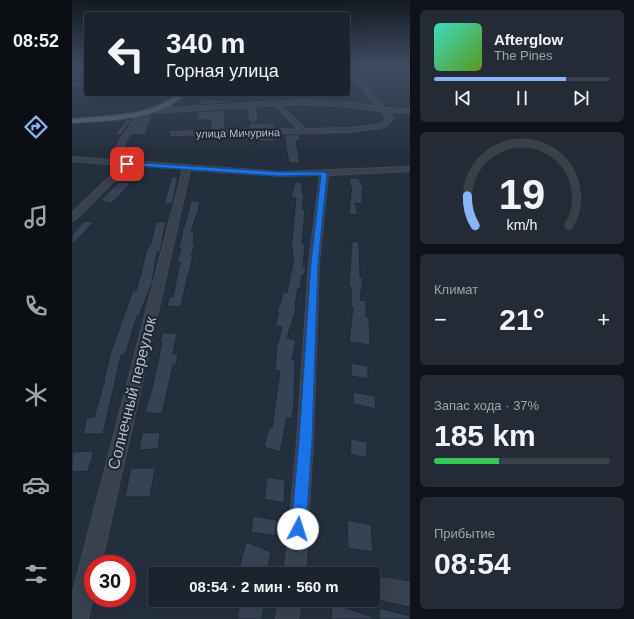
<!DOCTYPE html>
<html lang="ru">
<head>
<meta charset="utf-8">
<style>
	:root { --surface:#1b232e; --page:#242b36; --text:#f1f3f6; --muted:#a0a4aa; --line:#39404a; --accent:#8ab4f8 }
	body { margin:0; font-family:Helvetica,sans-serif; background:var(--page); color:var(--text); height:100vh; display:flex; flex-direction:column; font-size:15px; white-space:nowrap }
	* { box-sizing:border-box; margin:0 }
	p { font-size:13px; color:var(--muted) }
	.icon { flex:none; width:22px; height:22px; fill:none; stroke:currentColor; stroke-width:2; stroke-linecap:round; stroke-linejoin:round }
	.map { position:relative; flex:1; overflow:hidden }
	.side { display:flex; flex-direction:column; gap:10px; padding:10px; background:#0f1319; width:224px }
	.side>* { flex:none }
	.guide { position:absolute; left:12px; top:12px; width:266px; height:84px; border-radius:4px; box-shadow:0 4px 16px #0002,0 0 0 1px var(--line); background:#1b232e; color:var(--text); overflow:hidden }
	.speed { position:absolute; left:12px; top:555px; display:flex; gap:8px; font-size:20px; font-weight:700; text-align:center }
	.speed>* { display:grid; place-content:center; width:52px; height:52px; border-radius:50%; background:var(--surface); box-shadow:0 4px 16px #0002,0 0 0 1px var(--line); line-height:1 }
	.speed .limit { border:6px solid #d22; background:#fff; color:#111 }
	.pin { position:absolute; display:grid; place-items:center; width:34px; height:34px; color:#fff; margin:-17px; border-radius:8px; box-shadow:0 2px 6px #0006 }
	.me { position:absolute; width:44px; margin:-22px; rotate:5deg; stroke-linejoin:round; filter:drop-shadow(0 0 3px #0008) }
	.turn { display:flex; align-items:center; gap:14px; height:84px; padding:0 16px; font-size:18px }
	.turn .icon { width:52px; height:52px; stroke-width:2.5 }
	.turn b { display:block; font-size:28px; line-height:34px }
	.big { font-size:30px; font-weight:600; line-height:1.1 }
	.side .card { flex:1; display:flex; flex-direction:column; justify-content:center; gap:6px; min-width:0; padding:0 14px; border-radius:6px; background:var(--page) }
	.side .dial { align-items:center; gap:0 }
	.dial svg { height:104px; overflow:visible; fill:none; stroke:var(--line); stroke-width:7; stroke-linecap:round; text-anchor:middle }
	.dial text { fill:var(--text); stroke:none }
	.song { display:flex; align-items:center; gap:12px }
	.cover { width:48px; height:48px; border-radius:6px; background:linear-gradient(135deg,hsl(170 70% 55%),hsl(90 70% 35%)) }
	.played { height:4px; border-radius:2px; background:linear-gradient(90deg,var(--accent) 75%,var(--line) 75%) }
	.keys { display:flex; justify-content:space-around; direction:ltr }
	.heat { display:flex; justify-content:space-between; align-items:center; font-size:22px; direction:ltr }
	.charge { height:6px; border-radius:3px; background:linear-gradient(90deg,#34c759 37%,var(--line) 0) }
	.trip { position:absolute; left:76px; top:567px; width:232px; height:40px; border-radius:4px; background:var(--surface); box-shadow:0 4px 16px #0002,0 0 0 1px var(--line); font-weight:600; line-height:40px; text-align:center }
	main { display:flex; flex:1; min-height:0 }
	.tabs { display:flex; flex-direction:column; width:72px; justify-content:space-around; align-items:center; background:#0b0e12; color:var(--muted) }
	.tabs .icon { width:28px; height:28px }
	.tabs .current { color:var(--accent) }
	.tabs b { font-size:18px; color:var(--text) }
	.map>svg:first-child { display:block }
	.building { fill:#364354; stroke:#1f2835 }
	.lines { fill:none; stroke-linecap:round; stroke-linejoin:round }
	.minor-casing { stroke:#414a57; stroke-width:2 }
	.major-casing { stroke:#414a57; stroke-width:2 }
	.minor { fill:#38414e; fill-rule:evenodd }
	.major { fill:#56606e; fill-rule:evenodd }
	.route { fill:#1a73e8; stroke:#114b97 }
	.labels { text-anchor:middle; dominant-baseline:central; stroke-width:4; stroke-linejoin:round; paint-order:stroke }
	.far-street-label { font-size:11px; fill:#b4bcc9; stroke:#1d2633 }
	.near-street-label { font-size:16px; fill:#b4bcc9; stroke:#1d2633 }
</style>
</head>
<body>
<main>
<nav class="tabs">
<b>08:52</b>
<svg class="icon current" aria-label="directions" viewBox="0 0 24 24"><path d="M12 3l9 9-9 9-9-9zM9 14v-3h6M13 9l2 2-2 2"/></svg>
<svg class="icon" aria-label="music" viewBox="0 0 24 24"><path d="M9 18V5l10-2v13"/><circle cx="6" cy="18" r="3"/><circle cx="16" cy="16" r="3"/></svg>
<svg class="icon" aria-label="phone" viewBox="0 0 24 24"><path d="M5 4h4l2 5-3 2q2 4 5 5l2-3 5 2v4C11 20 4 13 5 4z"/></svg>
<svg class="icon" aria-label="climate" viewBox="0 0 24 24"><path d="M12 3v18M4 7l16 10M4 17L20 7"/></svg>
<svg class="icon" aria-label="car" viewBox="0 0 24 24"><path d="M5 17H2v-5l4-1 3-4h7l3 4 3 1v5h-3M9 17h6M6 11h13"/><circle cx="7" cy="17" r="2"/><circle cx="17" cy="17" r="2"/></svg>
<svg class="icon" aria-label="filters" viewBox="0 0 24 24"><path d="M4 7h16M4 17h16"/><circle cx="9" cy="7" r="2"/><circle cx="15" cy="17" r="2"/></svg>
</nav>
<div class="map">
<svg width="338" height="619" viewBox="0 0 338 619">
	<rect width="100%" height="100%" fill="#242f3e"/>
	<path class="building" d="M128,99L153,100V103L127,105Z
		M153,110V129L138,130L139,120H124L125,112Z
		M81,114L73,135H59L71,117Z
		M60,119L49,135L42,136L54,120Z
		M177,123H203V128L177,129Z
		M227,134L229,141H224L228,163H217L212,135Z
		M178,135H202V141H178Z
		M100,176L106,178L100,204H92Z
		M277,178H287L292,191H290V204L283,203L286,215H277L279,192L280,193Z
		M47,182L59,183L40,203L28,201Z
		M223,182H230V193H232L230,209L233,210L230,244H233L231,267H234L232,275H230L228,289L226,288L223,306L224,307L223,315H222L215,338L224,340L220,360L223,361L222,405L220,419L215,418L208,452L192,447L197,427L200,428L208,371L203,370L205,346L210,327L203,326L207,313H205L207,304L208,305L211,292L215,293L222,257H220L221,249H219L224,198L219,197Z
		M119,201H128L125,216H124L119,232H122L121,243L123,244L119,256H121L117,274H116L109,307L95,306L97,297H101L108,262H105L109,249H106L109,241L111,229L114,221Z
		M12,221L22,222L0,245V235Z
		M94,221L88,252H85L80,283L67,316H65L53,355H49L31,434H11L15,418L22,417L33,379H32L39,352L61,290L64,291L68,276H69L72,260L76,246H78L84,222Z
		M280,241L287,242L288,277L291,278L288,300L294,301V317H297L298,345L277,342L281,307H279V287H277Z
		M90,333H105L101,354H106L104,365H101L90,414L73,412L80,389L90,343H88Z
		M279,363L296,366V379L279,376Z
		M281,392L303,396L304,409L281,404Z
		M88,432L86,449L67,450L70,433Z
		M279,439L295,442V458L278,454Z
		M22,451L16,471L0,472V452Z
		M59,468H83L78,497H53Z
		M195,477L213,480L212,503L192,499Z
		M181,516L205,520L203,536L179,532Z
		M275,520L299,525L301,552L276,548Z
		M174,542L199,552L195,574H179L167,569Z
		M168,600L192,608L190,619H165Z
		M260,603L303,618V619H259Z
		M307,608L338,616V619H307Z"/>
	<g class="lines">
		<g class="minor-casing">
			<path id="minor" d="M328,66H332L338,69V72Z
				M276,70L313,108L338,109V113L316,112L321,119L312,127L278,132L101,135L99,134V132L226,129L203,105L183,106L184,119L181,121L178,119L177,107L80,113L77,111L80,109L230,100L272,102L307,107L276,74ZM230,104L272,106L310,111L315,119L308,124L278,128L233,129L208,105Z
				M0,84H14V86H0Z
				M68,111L71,113L62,130L55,138L47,160L207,172L338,167V171L256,175L247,263L241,441L233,574H213L225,441L237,263L248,175L207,176L118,170L29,564H21V597L16,619H0V596L111,169L58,165L3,220L0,221V213L50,165L0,161V157L40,160L49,138L56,129L66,112Z
				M301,577L338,583V605L301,597Z
				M207,600H229L226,619H204Z"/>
		</g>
		<g class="major-casing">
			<path id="major" d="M105,94H112C89,121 33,120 0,123V119C32,116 81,117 105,94Z"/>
		</g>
		<use href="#minor" class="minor"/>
		<use href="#major" class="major"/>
	</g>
	<linearGradient id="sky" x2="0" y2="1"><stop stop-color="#141a22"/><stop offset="0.43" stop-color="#3f4d63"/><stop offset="1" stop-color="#3f4d63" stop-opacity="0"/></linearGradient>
	<rect width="338" height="152" fill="url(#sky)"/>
	<path class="route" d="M55,162L207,172H252L255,174L246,263L240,441L234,529L232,534L226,536L221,534L219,529L227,441L239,263L249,175L207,176L53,165V164Z"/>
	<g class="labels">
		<g class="far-street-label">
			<text transform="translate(166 133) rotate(-1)">улица Мичурина</text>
		</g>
		<g class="near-street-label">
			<text transform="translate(60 393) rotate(-76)">Солнечный переулок</text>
		</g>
	</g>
</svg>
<div class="speed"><div class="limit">30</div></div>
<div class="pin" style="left:55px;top:164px;background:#d93025"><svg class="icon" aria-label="arrive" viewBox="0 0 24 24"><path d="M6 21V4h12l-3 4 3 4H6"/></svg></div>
<svg class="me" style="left:226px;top:529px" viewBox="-20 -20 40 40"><circle r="19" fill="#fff"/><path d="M0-13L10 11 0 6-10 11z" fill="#1a73e8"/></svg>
<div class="trip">08:54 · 2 мин · 560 m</div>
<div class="guide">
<div class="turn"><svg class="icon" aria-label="left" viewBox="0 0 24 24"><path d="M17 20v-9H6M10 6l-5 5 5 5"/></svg><div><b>340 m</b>Горная улица</div></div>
</div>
</div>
<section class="side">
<div class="card">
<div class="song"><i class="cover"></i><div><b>Afterglow</b><p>The Pines</p></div></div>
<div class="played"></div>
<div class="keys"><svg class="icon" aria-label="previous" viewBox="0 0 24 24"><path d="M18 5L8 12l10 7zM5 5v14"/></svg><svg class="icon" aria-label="pause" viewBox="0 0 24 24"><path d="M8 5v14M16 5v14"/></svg><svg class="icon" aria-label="next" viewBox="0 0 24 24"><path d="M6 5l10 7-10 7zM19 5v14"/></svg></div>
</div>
<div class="card dial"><svg viewBox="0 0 100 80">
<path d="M14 69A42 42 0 1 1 86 69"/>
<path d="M14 69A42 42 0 0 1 8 46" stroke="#8ab4f8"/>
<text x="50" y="56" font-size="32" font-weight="700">19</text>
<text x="50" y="72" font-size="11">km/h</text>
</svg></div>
<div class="card"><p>Климат</p>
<div class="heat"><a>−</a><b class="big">21°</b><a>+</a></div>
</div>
<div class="card"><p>Запас хода · 37%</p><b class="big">185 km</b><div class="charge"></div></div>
<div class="card"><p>Прибытие</p><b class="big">08:54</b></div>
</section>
</main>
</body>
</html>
